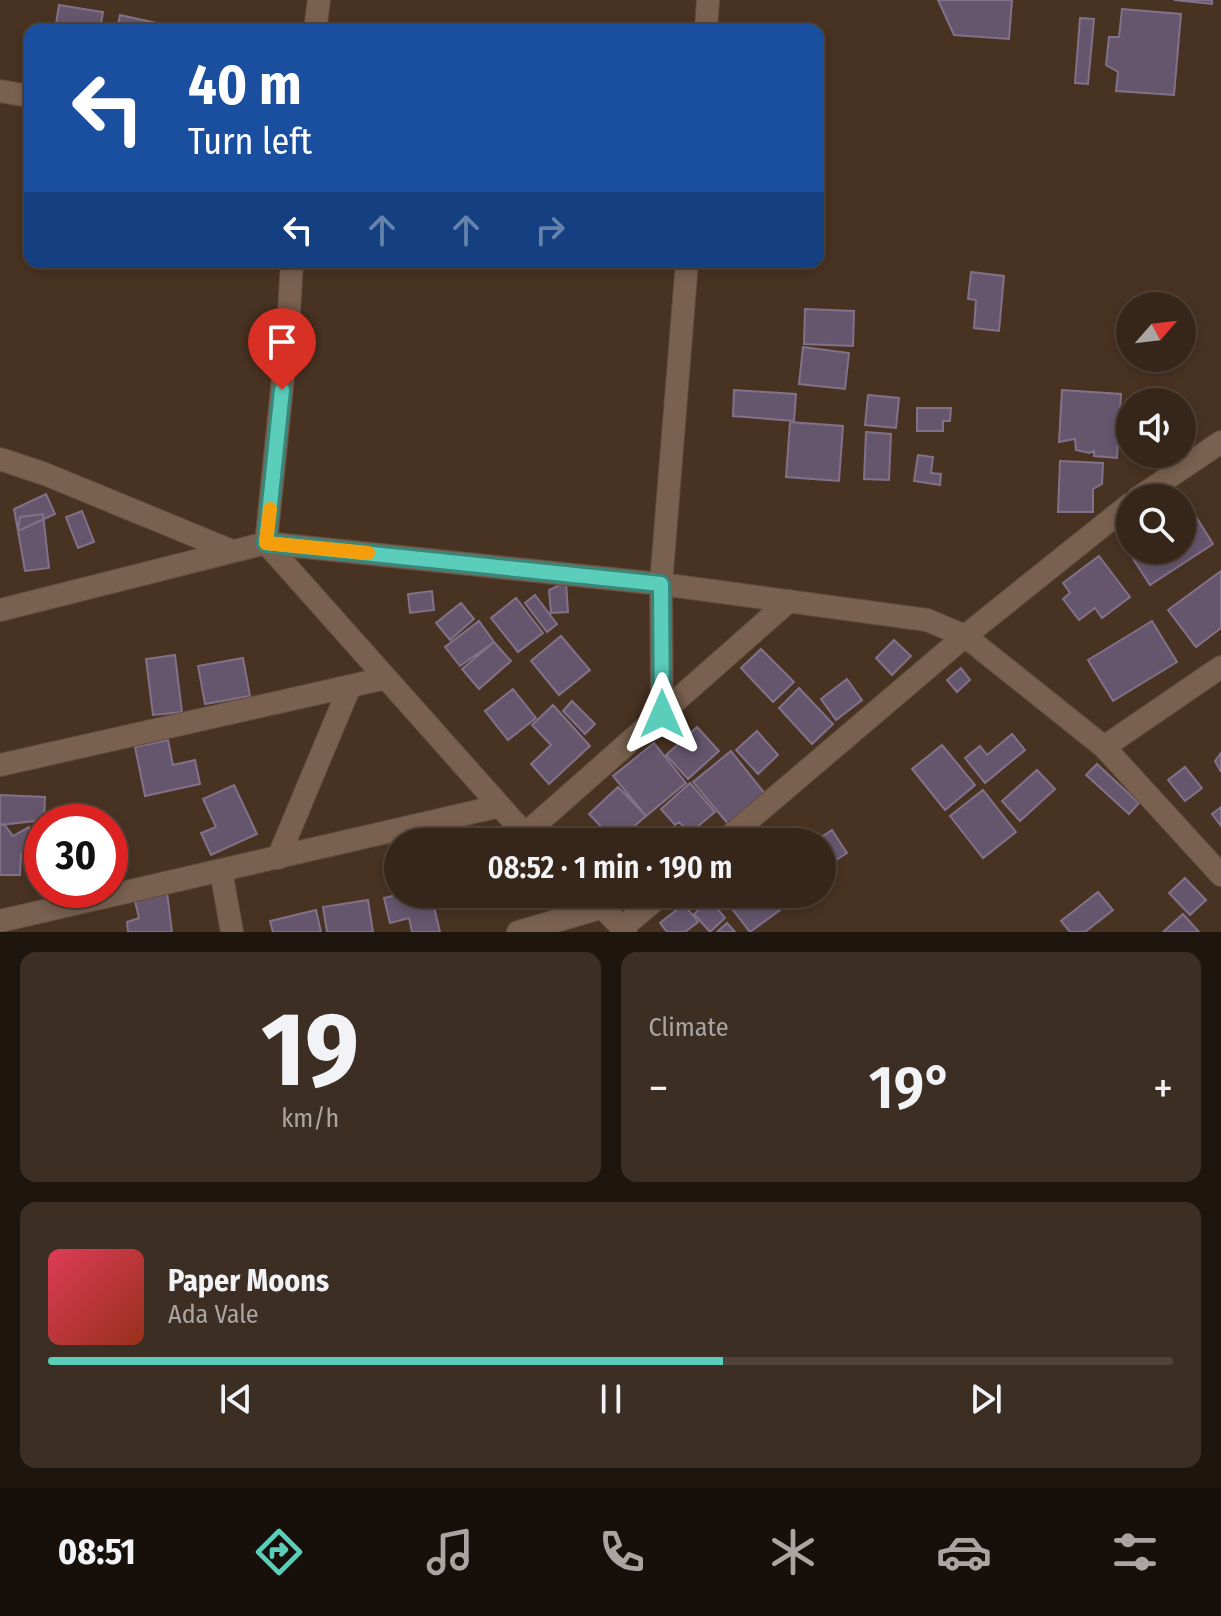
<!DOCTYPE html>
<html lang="en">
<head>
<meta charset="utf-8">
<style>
	:root { --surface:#36261a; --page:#3d2e23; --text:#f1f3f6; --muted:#aaa5a2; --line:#504339; --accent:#5bcebb }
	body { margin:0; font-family:"Fira Sans Condensed",sans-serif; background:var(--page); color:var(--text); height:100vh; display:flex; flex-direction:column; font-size:30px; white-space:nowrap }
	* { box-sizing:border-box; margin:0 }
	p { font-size:26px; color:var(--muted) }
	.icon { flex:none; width:44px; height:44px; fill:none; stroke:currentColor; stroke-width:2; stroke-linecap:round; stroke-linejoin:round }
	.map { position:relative; height:932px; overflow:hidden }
	.details { display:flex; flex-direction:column; gap:20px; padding:20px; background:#1e150e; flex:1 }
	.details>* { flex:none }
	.banner { position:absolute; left:24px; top:24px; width:800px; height:244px; border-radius:16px; box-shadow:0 4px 12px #0003,0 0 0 2px var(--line); background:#1a4fa0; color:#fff; overflow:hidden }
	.needle { width:52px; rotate:62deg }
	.fabs { position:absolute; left:1116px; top:292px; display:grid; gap:16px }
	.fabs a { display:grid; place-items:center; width:80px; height:80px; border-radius:50%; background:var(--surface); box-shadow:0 4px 12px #0003,0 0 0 2px var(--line); font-size:40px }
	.speed { position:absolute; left:24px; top:804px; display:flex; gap:16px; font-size:40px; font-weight:700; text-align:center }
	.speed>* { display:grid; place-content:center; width:104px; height:104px; border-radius:50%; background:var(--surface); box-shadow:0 4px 12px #0003,0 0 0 2px var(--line); line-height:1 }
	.speed .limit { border:12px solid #d22; background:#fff; color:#111 }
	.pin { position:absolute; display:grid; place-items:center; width:68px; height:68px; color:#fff; margin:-82px -34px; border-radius:50% 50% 50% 0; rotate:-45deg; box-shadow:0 0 8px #0007 }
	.pin .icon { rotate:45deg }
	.me { position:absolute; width:88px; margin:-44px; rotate:0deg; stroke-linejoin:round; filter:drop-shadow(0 0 6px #0008) }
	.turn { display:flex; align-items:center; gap:28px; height:168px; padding:0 32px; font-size:36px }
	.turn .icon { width:104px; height:104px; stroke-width:2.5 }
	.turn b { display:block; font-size:56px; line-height:68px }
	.lanes { display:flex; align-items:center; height:76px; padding:0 32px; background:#0003; justify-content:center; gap:40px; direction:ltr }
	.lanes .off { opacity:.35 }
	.big { font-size:60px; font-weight:600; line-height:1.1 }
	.details .tile { flex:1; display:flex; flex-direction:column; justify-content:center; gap:12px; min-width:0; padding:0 28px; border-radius:16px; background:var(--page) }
	.details .dial { align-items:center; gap:0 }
	.dial b { font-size:104px; line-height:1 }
	.song { display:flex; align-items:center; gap:24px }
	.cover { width:96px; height:96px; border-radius:12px; background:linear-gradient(135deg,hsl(350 70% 55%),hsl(10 70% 35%)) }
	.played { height:8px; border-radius:4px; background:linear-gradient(90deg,var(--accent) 60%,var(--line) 60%) }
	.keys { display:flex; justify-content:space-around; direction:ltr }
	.heat { display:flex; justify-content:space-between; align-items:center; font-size:44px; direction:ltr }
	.details .tiles { flex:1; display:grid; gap:20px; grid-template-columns:1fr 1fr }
	.tile:last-child { grid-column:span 2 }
	.trip { position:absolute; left:384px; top:828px; width:452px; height:80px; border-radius:40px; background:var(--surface); box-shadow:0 4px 12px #0003,0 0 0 2px var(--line); font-weight:600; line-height:80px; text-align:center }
	.dock { display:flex; height:128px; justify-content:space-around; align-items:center; background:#160f0a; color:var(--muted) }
	.dock .icon { width:56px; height:56px }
	.dock .current { color:var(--accent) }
	.dock b { font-size:36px; color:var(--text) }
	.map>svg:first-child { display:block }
	.building { fill:#65566d; stroke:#817189; stroke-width:2 }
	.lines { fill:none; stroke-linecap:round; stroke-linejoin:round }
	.minor-casing { stroke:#604e3f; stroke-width:24 }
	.minor { stroke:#79604f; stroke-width:22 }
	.route-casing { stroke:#3b867a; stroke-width:20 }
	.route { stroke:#5bcebb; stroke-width:14 }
	.slow { stroke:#f59e0b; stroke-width:14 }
</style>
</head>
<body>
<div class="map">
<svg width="1221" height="932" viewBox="0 0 1221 932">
	<rect width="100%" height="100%" fill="#483222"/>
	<path class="building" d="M938,0H1012L1009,39L954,35Z
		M1174,0H1212V4Z
		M59,5L103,12L100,30H55Z
		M1122,9L1181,14L1174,95L1116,91L1118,72L1106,65L1109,37H1119Z
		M120,15L166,25L165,30H117Z
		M1080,18L1094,19L1088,84L1075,83Z
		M971,272L1004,276L999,331L974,328L976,300L968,299Z
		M805,309L854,311L853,346L804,344Z
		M803,347L849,353L845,389L799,384Z
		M734,390L796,394L794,421L733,416Z
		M1062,390L1121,394L1117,458L1094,456V451L1089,453L1076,450L1075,439L1059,442Z
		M868,395L899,398L896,428L865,425Z
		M917,408H951L950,421H943V431H917Z
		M790,422L843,426L839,481L786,477Z
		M866,432L891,434L889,480L864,479Z
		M918,455L933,457L931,473L941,474L940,485L914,481Z
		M1060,461L1103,463L1102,484L1093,489V512H1058Z
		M46,494L55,514L18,531L14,509Z
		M1187,502L1213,544L1150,585L1123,543L1130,539V550H1182V506Z
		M82,511L94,542L78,548L66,517Z
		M43,514L49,568L25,571L18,531L20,517Z
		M1099,556L1130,597L1102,618L1095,608L1079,620L1063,599L1070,593L1063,583Z
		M1221,571V628L1196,647L1168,610Z
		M566,582L568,612L551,613L549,590Z
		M432,591L434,610L410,613L408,594Z
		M535,595L557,624L547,632L525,603Z
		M516,598L543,633L518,652L491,618Z
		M461,603L474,619L450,640L436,623Z
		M479,621L494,642L460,666L445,647Z
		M1152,621L1177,662L1113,701L1088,660Z
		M561,636L590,670L559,695L531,661Z
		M894,640L911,656L892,675L876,658Z
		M494,642L511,661L479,689L462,669Z
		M761,649L794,682L773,702L741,668Z
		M175,655L182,712L153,715L146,659Z
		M243,658L250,696L205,704L198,666Z
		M961,668L970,680L957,692L947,680Z
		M847,679L862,700L836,720L821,699Z
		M799,688L833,724L812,744L779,708Z
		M513,689L536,718L508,740L485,711Z
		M572,701L595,724L585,734L563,711Z
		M553,705L590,746L549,784L531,764L551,745L532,725Z
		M697,727L719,751L688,779L666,755Z
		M757,731L778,755L758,774L736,750Z
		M1012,734L1025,750L985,783L965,758L980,746L987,755Z
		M168,740L173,765L195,760L200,784L145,796L135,747Z
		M654,743L686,783L646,816L613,776Z
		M942,745L975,785L945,810L912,769Z
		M731,751L766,795L729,825L693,782Z
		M1221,753V772L1215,761Z
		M1097,764L1139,803L1129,814L1086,775Z
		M1185,767L1202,788L1185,801L1168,780Z
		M1037,770L1055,789L1020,821L1002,801Z
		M690,783L715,812L690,833L679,822L675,825L661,809Z
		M234,785L257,834L211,855L201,833L216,827L203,799Z
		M618,787L646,816L616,842L589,814Z
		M983,790L1016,832L983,858L950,816Z
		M0,795L45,797L44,820L0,825Z
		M1221,807V826L1212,814Z
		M4,824L13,836L29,827V851L21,854L20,875H0V825Z
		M832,830L847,853L822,869V842H814Z
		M1185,878L1206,900L1190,915L1169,893Z
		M167,892L172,932H128L127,922L139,918L134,897Z
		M1098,892L1113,910L1085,932H1070L1061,921Z
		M400,894H431L440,932H412L409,918L390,923L384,898Z
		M711,894H727L717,902Z
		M735,894H784L791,902L750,932L726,901Z
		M368,900L373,932H327L323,907Z
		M710,900L725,918L710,932L694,914Z
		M684,904L698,922L685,932H667L660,923Z
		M316,910L321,932H273L270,921Z
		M1183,914L1199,932H1163Z
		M727,923L735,932H717Z"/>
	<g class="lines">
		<g class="minor-casing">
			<path id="minor" d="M315,30L319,0
				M706,30L708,0
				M0,91L30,96
				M292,262L288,329L266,543L532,842
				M0,459L45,474L232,551
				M1138,498L1221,442
				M0,610L266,543L661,584L927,620L965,636L1104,747L1221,875
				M662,714L661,584L687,262
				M1104,747L1221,667
				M0,765L386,678
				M525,834L789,601
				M723,842L965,636L1130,504
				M278,858L350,686
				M221,871L232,932
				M590,894L626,932
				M0,921L500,806
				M622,928L662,894
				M518,932L604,907"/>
		</g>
		<use href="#minor" class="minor"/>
	</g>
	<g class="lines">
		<g class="route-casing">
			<path id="route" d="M282,390L266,543L661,584L662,714"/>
		</g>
		<use href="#route" class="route"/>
		<path class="slow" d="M270,509L266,543L368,553"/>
	</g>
</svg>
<div class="fabs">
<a><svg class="needle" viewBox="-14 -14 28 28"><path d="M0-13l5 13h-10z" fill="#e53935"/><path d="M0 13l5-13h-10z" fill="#aaa5a2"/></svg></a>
<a><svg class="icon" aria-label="sound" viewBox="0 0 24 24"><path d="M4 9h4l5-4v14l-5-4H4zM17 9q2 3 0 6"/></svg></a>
<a><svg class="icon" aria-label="search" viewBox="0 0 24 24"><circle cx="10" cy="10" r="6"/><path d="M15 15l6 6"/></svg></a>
</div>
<div class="speed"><div class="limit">30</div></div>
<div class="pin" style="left:282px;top:390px;background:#d93025"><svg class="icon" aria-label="arrive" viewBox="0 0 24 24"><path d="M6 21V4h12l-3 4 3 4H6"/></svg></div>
<svg class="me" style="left:662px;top:714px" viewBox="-20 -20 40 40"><path d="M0-17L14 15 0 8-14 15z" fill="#5bcebb" stroke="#fff" stroke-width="4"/></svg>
<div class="trip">08:52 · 1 min · 190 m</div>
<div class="banner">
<div class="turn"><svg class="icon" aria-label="left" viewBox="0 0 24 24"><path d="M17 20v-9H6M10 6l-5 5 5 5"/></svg><div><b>40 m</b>Turn left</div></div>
<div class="lanes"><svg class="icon" aria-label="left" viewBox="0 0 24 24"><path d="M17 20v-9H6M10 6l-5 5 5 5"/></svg><svg class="icon off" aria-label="ahead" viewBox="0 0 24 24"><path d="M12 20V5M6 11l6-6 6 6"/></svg><svg class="icon off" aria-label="ahead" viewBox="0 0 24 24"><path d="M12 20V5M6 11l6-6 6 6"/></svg><svg class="icon off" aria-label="right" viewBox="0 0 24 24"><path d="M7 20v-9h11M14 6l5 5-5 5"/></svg></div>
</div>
</div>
<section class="details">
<div class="tiles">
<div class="tile dial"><b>19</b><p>km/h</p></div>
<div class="tile"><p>Climate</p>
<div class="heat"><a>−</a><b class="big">19°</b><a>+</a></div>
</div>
<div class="tile">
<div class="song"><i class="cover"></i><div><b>Paper Moons</b><p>Ada Vale</p></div></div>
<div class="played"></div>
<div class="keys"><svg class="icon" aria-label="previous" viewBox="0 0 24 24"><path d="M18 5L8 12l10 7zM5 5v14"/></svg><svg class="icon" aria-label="pause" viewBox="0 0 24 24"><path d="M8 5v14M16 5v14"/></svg><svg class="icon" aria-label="next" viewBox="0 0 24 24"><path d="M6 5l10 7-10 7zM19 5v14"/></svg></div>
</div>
</div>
</section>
<nav class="dock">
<b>08:51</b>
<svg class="icon current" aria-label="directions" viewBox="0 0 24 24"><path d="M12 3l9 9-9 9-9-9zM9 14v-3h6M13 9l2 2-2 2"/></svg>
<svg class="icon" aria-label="music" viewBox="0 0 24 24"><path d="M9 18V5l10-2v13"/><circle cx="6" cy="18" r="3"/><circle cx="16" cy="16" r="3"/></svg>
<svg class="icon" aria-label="phone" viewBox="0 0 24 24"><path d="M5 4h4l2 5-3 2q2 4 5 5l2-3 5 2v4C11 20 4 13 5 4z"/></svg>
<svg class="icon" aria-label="climate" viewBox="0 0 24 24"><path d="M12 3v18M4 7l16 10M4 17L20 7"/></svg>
<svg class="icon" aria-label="car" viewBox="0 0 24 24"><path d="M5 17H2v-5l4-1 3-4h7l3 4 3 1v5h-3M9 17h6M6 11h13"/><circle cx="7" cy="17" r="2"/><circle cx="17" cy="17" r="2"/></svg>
<svg class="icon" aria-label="filters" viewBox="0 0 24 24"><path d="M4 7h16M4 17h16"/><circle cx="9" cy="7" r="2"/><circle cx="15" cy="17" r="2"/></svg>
</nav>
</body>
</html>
